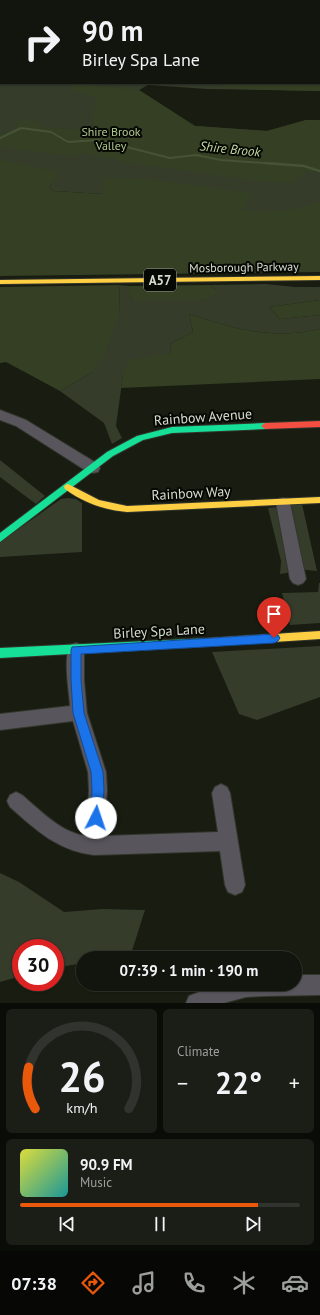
<!DOCTYPE html>
<html lang="en">
<head>
<meta charset="utf-8">
<style>
	:root { --surface:#12150d; --page:#1b1e16; --text:#f1f3f6; --muted:#9c9f9d; --line:#31342e; --accent:#ea580c }
	body { margin:0; font-family:"PT Sans",sans-serif; background:var(--page); color:var(--text); height:100vh; display:flex; flex-direction:column; font-size:15px; white-space:nowrap }
	* { box-sizing:border-box; margin:0 }
	p { font-size:13px; color:var(--muted) }
	.icon { flex:none; width:22px; height:22px; fill:none; stroke:currentColor; stroke-width:2; stroke-linecap:round; stroke-linejoin:round }
	.map { position:relative; height:1003px; overflow:hidden }
	.sheet { display:flex; flex-direction:column; gap:6px; padding:6px; background:#0a0c07; flex:1 }
	.sheet>* { flex:none }
	.banner { position:absolute; left:0px; top:0px; width:320px; height:84px; box-shadow:0 1px 3px #0004,0 0 0 1px var(--line); background:#12150d; color:var(--text); overflow:hidden }
	.speed { position:absolute; left:12px; top:939px; display:flex; gap:8px; font-size:20px; font-weight:700; text-align:center }
	.speed>* { display:grid; place-content:center; width:52px; height:52px; border-radius:50%; background:var(--surface); box-shadow:0 1px 3px #0004,0 0 0 1px var(--line); line-height:1 }
	.speed .limit { border:6px solid #d22; background:#fff; color:#111 }
	.pin { position:absolute; display:grid; place-items:center; width:34px; height:34px; color:#fff; margin:-41px -17px; border-radius:50% 50% 50% 0; rotate:-45deg; box-shadow:0 0 4px #0007 }
	.pin .icon { rotate:45deg }
	.me { position:absolute; width:44px; margin:-22px; rotate:4deg; stroke-linejoin:round; filter:drop-shadow(0 0 3px #0008) }
	.turn { display:flex; align-items:center; gap:14px; height:84px; padding:0 16px; font-size:18px }
	.turn .icon { width:52px; height:52px; stroke-width:2.5 }
	.turn b { display:block; font-size:28px; line-height:34px }
	.big { font-size:30px; font-weight:600; line-height:1.1 }
	.sheet .tile { flex:1; display:flex; flex-direction:column; justify-content:center; gap:6px; min-width:0; padding:0 14px; border-radius:6px; background:var(--page) }
	.sheet .dial { align-items:center; gap:0 }
	.dial svg { height:104px; overflow:visible; fill:none; stroke:var(--line); stroke-width:7; stroke-linecap:round; text-anchor:middle }
	.dial text { fill:var(--text); stroke:none }
	.song { display:flex; align-items:center; gap:12px }
	.cover { width:48px; height:48px; border-radius:6px; background:linear-gradient(135deg,hsl(60 70% 55%),hsl(180 70% 35%)) }
	.played { height:4px; border-radius:2px; background:linear-gradient(90deg,var(--accent) 85%,var(--line) 85%) }
	.keys { display:flex; justify-content:space-around; direction:ltr }
	.heat { display:flex; justify-content:space-between; align-items:center; font-size:22px; direction:ltr }
	.sheet .tiles { flex:1; display:grid; gap:6px; grid-template-columns:1fr 1fr }
	.tile:last-child { grid-column:span 2 }
	.trip { position:absolute; left:76px; top:951px; width:226px; height:40px; border-radius:20px; background:var(--surface); box-shadow:0 1px 3px #0004,0 0 0 1px var(--line); font-weight:600; line-height:40px; text-align:center }
	.tabs { display:flex; height:64px; justify-content:space-around; align-items:center; background:#070805; color:var(--muted) }
	.tabs .icon { width:28px; height:28px }
	.tabs .current { color:var(--accent) }
	.tabs b { font-size:18px; color:var(--text) }
	.map>svg:first-child { display:block }
	.green { fill:#353c2a }
	.forest { fill:#353f24 }
	.lines { fill:none; stroke-linecap:round; stroke-linejoin:round }
	.stream-far1 { stroke:#475335; stroke-width:2 }
	.stream { stroke:#475335; stroke-width:2.5 }
	.street-casing { stroke:#32362c; stroke-width:2 }
	.fast-casing { stroke:#32362c; stroke-width:2 }
	.slow-casing { stroke:#32362c; stroke-width:2 }
	.jam-casing { stroke:#32362c; stroke-width:2 }
	.street { fill:#58555c; fill-rule:evenodd }
	.fast { fill:#16e098; fill-rule:evenodd }
	.slow { fill:#ffcf43; fill-rule:evenodd }
	.jam { fill:#f24e42; fill-rule:evenodd }
	.route { fill:#1a73e8; stroke:#114b97 }
	.labels { text-anchor:middle; dominant-baseline:central; stroke-width:4; stroke-linejoin:round; paint-order:stroke }
	.far-park-label { font-size:12px; fill:#b2c88f; stroke:#060803 }
	.far-street-label { font-size:12px; fill:#d7dccf; stroke:#060803 }
	.far-water-label { font-size:13px; font-style:italic; fill:#c7dda4; stroke:#060803 }
	.shield { fill:#060803; stroke:#989c92; stroke-width:1 }
	.shield-label { font-size:13px; font-weight:bold; fill:#d7dccf }
	.street-label { font-size:14px; fill:#d7dccf; stroke:#060803 }
</style>
</head>
<body>
<div class="map">
<svg width="320" height="1003" viewBox="0 0 320 1003">
	<rect width="100%" height="100%" fill="#181c11"/>
	<path class="green" d="M0,0L226,1H1V83H319L320,27V91L207,89L148,85L139,90L195,126L267,131L306,120H320V226L102,192V194L54,191L49,188L52,184L0,178Z
		M266,284L295,287H320V300L269,307L280,319L320,315V329C271,340 235,329 189,314L193,332L170,344L171,353L123,375L116,426L122,438L112,444L104,423L60,391L91,373L120,311L119,285L129,286V295L133,300H202L217,290L210,285Z
		M0,460L45,496L36,504L0,477Z
		M68,498L76,499L82,503V552L0,557V542L61,499Z
		M302,504L317,571L306,570L291,567L287,573L280,574L281,561L268,508Z
		M319,583H320V623L290,625L282,593L318,592Z
		M320,646V697L257,720L239,714L212,652Z
		M0,873L19,882L64,912L103,909L145,910L131,954L111,958H83V963L55,968V948H21V976L0,982Z"/>
	<path class="forest" d="M319,14L320,91L235,89L211,83H319Z
		M71,83L139,90L195,126L267,131L306,120H320V172L305,171L295,183L258,181L123,162L84,153L70,156L0,147V135L14,131L19,121H34L47,128L94,130L93,115L96,98L73,91Z
		M0,160L60,172L49,188L54,191L102,194L104,178L149,179L252,193L242,210C270,213 294,212 320,201V272L0,276Z
		M119,285L120,311L104,356L91,373L60,391L6,362L0,363V287Z
		M210,285L217,290L216,295L202,300H133L129,295V286Z
		M320,300V315L280,319L269,307Z
		M189,314C235,329 271,340 320,329V379L121,388L123,375L129,360L171,353L170,344L193,332Z"/>
	<g class="lines">
		<path class="stream-far1" d="M0,138L21,128L51,132L68,142L99,140L170,158L196,155L221,160L279,164"/>
		<path class="stream" d="M265,163L304,166L320,171"/>
		<g class="street-casing">
			<path id="street" d="M251,0H259V1H251Z
				M0,410L26,420L98,464L100,468L98,472L93,473L88,472L16,426L0,420Z
				M283,498L288,499L290,503L306,579L303,583L298,585L293,583L290,579L276,503L278,499Z
				M76,643L82,645L84,650V680L87,713L106,772L107,790L104,836L218,832L212,793L215,787L221,784L227,787L230,793L245,885L242,892L235,895L228,892L225,885L220,851L94,855C58,851 36,830 10,807L7,801L10,795L16,792L22,795C41,811 60,832 86,836L89,790L88,772L73,721L0,730V714L70,706C69,690 63,660 70,645Z
				M295,975H320V995L265,996L246,997L224,1003H186L189,996L220,984H295Z"/>
		</g>
		<g class="fast-casing">
			<path id="fast" d="M265,423L269,426L265,429L172,433L143,440L113,456L0,542V533L107,452L137,436L172,427Z
				M211,638L215,639L216,642L215,645L211,646L0,658V648Z"/>
		</g>
		<g class="slow-casing">
			<path id="slow" d="M320,276V280L0,284V280Z
				M68,484L99,500L127,506L320,497V503L127,512C104,510 84,503 65,489L64,487L65,485Z
				M320,631V639L211,646L207,645L206,642L207,639L211,638Z"/>
		</g>
		<g class="jam-casing">
			<path id="jam" d="M320,421V427L265,429L261,426L265,423Z"/>
		</g>
		<use href="#street" class="street"/>
		<use href="#fast" class="fast"/>
		<use href="#slow" class="slow"/>
		<use href="#jam" class="jam"/>
	</g>
	<path class="route" d="M274,634L278,635L280,638L278,641L274,643L81,654V680L84,713L103,772L104,790L102,818L100,822L96,824L92,822L90,818L92,790L91,772L73,713L71,680V650L72,647Z"/>
	<g class="labels">
		<g class="far-park-label">
			<text x="111" y="131">Shire Brook<tspan x="111" dy="14">Valley</tspan></text>
		</g>
		<g class="far-street-label">
			<text transform="translate(244 267) rotate(-1)">Mosborough Parkway</text>
		</g>
		<g class="far-water-label">
			<text transform="translate(230 149) rotate(6)">Shire Brook</text>
		</g>
		<rect class="shield" x="144" y="269" width="32" height="22" rx="3"/>
		<g class="shield-label">
			<text x="160" y="280">A57</text>
		</g>
		<g class="street-label">
			<text transform="translate(203 417) rotate(-4)">Rainbow Avenue</text>
			<text transform="translate(191 493) rotate(-3)">Rainbow Way</text>
			<text transform="translate(159 631) rotate(-3)">Birley Spa Lane</text>
		</g>
	</g>
</svg>
<div class="speed"><div class="limit">30</div></div>
<div class="pin" style="left:274px;top:638px;background:#d93025"><svg class="icon" aria-label="arrive" viewBox="0 0 24 24"><path d="M6 21V4h12l-3 4 3 4H6"/></svg></div>
<svg class="me" style="left:96px;top:818px" viewBox="-20 -20 40 40"><circle r="19" fill="#fff"/><path d="M0-13L10 11 0 6-10 11z" fill="#1a73e8"/></svg>
<div class="trip">07:39 · 1 min · 190 m</div>
<div class="banner">
<div class="turn"><svg class="icon" aria-label="right" viewBox="0 0 24 24"><path d="M7 20v-9h11M14 6l5 5-5 5"/></svg><div><b>90 m</b>Birley Spa Lane</div></div>
</div>
</div>
<section class="sheet">
<div class="tiles">
<div class="tile dial"><svg viewBox="0 0 100 80">
<path d="M14 69A42 42 0 1 1 86 69"/>
<path d="M14 69A42 42 0 0 1 9 37" stroke="#ea580c"/>
<text x="50" y="56" font-size="32" font-weight="700">26</text>
<text x="50" y="72" font-size="11">km/h</text>
</svg></div>
<div class="tile"><p>Climate</p>
<div class="heat"><a>−</a><b class="big">22°</b><a>+</a></div>
</div>
<div class="tile">
<div class="song"><i class="cover"></i><div><b>90.9 FM</b><p>Music</p></div></div>
<div class="played"></div>
<div class="keys"><svg class="icon" aria-label="previous" viewBox="0 0 24 24"><path d="M18 5L8 12l10 7zM5 5v14"/></svg><svg class="icon" aria-label="pause" viewBox="0 0 24 24"><path d="M8 5v14M16 5v14"/></svg><svg class="icon" aria-label="next" viewBox="0 0 24 24"><path d="M6 5l10 7-10 7zM19 5v14"/></svg></div>
</div>
</div>
</section>
<nav class="tabs">
<b>07:38</b>
<svg class="icon current" aria-label="directions" viewBox="0 0 24 24"><path d="M12 3l9 9-9 9-9-9zM9 14v-3h6M13 9l2 2-2 2"/></svg>
<svg class="icon" aria-label="music" viewBox="0 0 24 24"><path d="M9 18V5l10-2v13"/><circle cx="6" cy="18" r="3"/><circle cx="16" cy="16" r="3"/></svg>
<svg class="icon" aria-label="phone" viewBox="0 0 24 24"><path d="M5 4h4l2 5-3 2q2 4 5 5l2-3 5 2v4C11 20 4 13 5 4z"/></svg>
<svg class="icon" aria-label="climate" viewBox="0 0 24 24"><path d="M12 3v18M4 7l16 10M4 17L20 7"/></svg>
<svg class="icon" aria-label="car" viewBox="0 0 24 24"><path d="M5 17H2v-5l4-1 3-4h7l3 4 3 1v5h-3M9 17h6M6 11h13"/><circle cx="7" cy="17" r="2"/><circle cx="17" cy="17" r="2"/></svg>
</nav>
</body>
</html>
